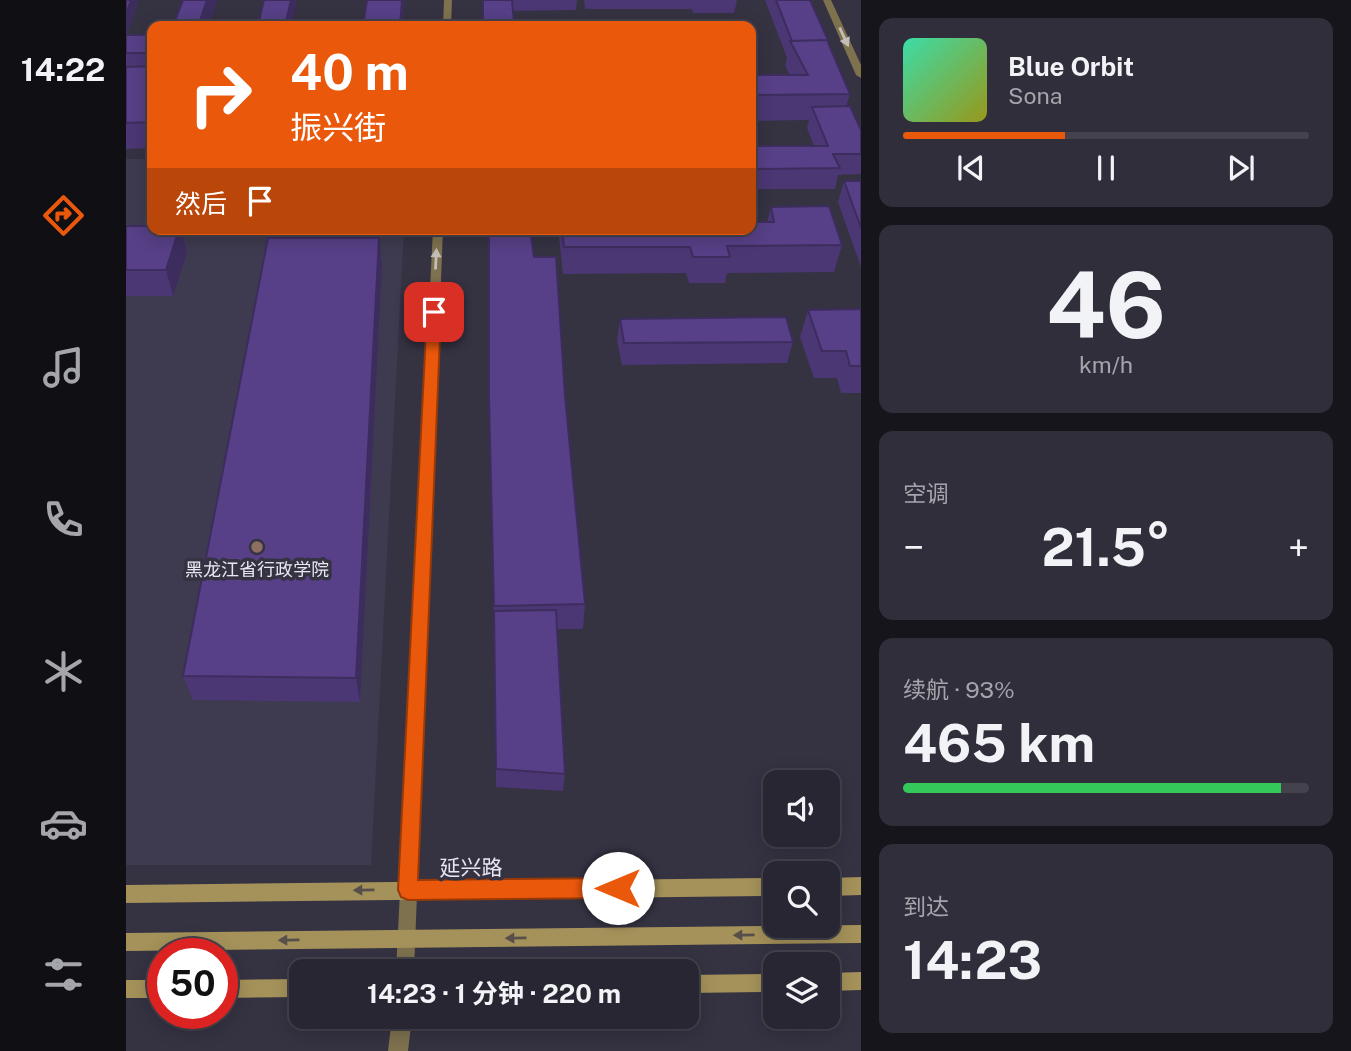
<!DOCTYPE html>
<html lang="zh">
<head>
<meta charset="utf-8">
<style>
	:root { --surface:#282632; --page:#302e3a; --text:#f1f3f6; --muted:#a5a5ac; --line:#44434d; --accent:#ea580c }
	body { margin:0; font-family:"Public Sans","Noto Sans SC",sans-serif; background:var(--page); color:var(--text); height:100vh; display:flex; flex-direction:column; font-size:26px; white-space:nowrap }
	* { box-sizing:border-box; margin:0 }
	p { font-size:23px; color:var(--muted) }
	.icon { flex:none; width:38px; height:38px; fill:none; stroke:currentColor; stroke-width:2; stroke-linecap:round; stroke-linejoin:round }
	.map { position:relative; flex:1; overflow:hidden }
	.sheet { display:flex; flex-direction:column; gap:18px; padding:18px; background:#16151c; width:490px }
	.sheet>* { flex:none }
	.top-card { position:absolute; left:21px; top:21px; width:609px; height:214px; border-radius:14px; box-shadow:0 4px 18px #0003,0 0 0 2px var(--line); background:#ea580c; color:#fff; overflow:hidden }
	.tools { position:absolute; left:637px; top:770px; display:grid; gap:14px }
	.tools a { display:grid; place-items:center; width:77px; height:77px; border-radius:14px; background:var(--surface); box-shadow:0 4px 18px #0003,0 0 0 2px var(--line); font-size:35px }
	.speed { position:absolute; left:21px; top:938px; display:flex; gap:14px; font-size:35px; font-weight:700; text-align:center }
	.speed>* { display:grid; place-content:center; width:91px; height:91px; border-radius:50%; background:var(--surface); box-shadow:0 4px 18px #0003,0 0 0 2px var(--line); line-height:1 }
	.speed .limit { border:10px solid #d22; background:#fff; color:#111 }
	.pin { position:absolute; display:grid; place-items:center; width:60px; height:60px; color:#fff; margin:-30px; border-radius:14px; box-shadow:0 4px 10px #0006 }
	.me { position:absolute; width:77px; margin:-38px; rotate:270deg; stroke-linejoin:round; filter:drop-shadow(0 0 5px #0008) }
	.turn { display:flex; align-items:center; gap:24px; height:147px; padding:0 28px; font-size:32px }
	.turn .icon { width:91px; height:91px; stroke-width:2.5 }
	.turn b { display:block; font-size:49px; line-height:60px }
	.then { display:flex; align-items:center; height:66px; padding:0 28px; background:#0003; gap:14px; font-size:26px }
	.big { font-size:52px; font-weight:700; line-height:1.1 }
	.sheet .widget { flex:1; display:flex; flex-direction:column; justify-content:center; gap:10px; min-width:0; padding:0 24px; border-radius:14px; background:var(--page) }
	.sheet .dial { align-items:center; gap:0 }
	.dial b { font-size:91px; line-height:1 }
	.song { display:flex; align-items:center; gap:21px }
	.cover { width:84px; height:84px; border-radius:10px; background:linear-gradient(135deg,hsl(160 70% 55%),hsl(60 70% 35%)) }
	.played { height:7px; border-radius:4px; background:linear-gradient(90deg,var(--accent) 40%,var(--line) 40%) }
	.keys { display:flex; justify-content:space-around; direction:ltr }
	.heat { display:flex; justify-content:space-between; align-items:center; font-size:38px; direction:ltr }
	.charge { height:10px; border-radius:5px; background:linear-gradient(90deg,#34c759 93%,var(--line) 0) }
	.trip { position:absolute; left:163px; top:959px; width:410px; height:70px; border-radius:14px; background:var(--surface); box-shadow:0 4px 18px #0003,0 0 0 2px var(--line); font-weight:700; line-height:70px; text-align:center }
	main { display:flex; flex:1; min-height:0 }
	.dock { display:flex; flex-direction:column; width:126px; justify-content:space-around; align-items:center; background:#100f14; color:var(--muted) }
	.dock .icon { width:49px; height:49px }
	.dock .on { color:var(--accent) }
	.dock b { font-size:32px; color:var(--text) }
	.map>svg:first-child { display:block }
	.built { fill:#3e3a50 }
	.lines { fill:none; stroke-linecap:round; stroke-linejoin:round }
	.tertiary { fill:#7d714e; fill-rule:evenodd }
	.secondary { fill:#a5925a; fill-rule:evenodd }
	.wall { fill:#4b3774 }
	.shaded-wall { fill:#3d2d5e }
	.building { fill:#574087; stroke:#3d2d5e; stroke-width:2 }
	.oneway { fill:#c3beb8 }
	.oneway2 { fill:#574f49 }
	.route { fill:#ea580c; stroke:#983908; stroke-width:2 }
	.education-dot { fill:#8d6e63; stroke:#353242; stroke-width:2.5 }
	.labels { text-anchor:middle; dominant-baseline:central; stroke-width:7; stroke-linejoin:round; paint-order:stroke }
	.poi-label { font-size:18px; fill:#e8e7f1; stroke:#353242 }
	.near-street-label { font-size:21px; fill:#e8e7f1; stroke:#353242 }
</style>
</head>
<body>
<main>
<nav class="dock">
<b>14:22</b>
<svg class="icon on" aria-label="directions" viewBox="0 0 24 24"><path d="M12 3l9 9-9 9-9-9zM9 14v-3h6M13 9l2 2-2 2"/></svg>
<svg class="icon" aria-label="music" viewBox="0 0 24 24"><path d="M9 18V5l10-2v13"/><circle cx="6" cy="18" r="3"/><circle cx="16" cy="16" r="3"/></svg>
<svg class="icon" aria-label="phone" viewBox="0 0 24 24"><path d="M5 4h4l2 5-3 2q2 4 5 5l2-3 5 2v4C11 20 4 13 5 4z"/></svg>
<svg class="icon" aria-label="climate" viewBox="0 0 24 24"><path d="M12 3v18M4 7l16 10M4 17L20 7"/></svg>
<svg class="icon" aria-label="car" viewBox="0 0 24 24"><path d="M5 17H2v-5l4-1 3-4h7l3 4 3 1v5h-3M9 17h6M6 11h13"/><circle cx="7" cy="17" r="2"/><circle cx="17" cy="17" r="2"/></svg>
<svg class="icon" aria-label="filters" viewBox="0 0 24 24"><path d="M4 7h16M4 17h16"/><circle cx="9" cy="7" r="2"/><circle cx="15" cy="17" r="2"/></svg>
</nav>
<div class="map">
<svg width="735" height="1051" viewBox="0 0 735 1051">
	<rect width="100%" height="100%" fill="#353242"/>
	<path class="built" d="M0,159H26V229H278L245,865H0Z"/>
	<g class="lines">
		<path class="tertiary" d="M318,0H326L325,26H317Z
			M697,0H705L735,65V78L730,75Z
			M307,229H317L288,971H270Z
			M266,1017H286L282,1051H262Z"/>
		<path class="secondary" d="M735,877V895L702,896V878Z
			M649,878V896L0,903V885Z
			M735,925V943L0,951V933Z
			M735,972V990L702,991V973Z
			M649,974V992L560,993V975Z
			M175,979V997L96,998V980Z
			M0,980H37V998H0Z"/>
	</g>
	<path class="wall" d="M0,0H12L1,35H26V148L0,149Z
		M356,0H451L450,10L387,11L388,26H357Z
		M458,0H611L608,13H567L566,9H459Z
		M639,0H684L702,40V43L724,94L720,107L735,130V174L712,175L709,189H625V146H688L681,128L683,120L625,121V75H664L659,66L661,58Z
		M584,22H625L631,39L628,59H625V26H583Z
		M718,181H735V267L712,202Z
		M645,207L716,245L708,272L601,273L599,283H563L560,273L437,274L433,237V229H625L641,222Z
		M0,226L26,229H55L61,253L47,296H0Z
		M408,257L439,396L459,604L457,629H431L439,774L437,791L370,787L368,631L363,398Z
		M256,265L234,702L67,700L57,676Z
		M735,309V393H715L711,378H688L674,337L682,310Z
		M494,319L667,342L661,363L496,365L491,341Z"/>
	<path class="shaded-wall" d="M5,0H12L0,38V14Z
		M81,0H92L83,26H72Z
		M165,0H171L166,26H159Z
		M276,0H279L277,26H274Z
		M53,229H55L61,253L47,296L40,270Z
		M253,238L256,265L234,702L230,678Z"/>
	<path class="building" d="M0,0H5L0,14Z
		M57,0H81L72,26H47Z
		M138,0H165L159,26H132Z
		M241,0H276L274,26H237Z
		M357,0H386L388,23H357Z
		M650,0H684L702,40L666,41Z
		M584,22H625L631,39H625V26H585Z
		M0,35H26V53H0Z
		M701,40L724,94L625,95V75H682L664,41Z
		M26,66V122L0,123V67Z
		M724,106L735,130V154H707L714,168L625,169V146H702L686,107Z
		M718,181H735V228Z
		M703,206L716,245L601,246L604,257H567L564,247H438L436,229H625V222H648L645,207Z
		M0,226H26V229H53L40,270H0Z
		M363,229H404L408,257H430L439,396L459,604L368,606L363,398Z
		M142,238H253L230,678L57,676Z
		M735,309V366H724L720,351H696L682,310Z
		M660,317L667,342L498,343L494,319Z
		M430,610L439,774L370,769L368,611Z"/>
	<defs><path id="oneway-solid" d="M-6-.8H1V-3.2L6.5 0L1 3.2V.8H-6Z" transform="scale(1.75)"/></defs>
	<g class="oneway">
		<use href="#oneway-solid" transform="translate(718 37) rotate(65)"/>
		<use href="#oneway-solid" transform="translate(310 259) rotate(-87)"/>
	</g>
	<g class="oneway2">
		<use href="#oneway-solid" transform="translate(238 890) rotate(179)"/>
		<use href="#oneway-solid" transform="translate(618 935) rotate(179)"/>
		<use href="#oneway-solid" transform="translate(390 938) rotate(179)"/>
		<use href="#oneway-solid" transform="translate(163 940) rotate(179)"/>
	</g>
	<path class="route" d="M308,308L315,312L292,880L492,878L499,881L502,888L499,895L492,898L282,900L275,897L272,890L301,312Z"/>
	<circle class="education-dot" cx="131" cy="547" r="7"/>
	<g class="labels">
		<g class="poi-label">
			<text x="131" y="569">黑龙江省行政学院</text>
		</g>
		<g class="near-street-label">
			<text x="345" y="867">延兴路</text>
		</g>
	</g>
</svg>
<div class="tools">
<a><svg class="icon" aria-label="sound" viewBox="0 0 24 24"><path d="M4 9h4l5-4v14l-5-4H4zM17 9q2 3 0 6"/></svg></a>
<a><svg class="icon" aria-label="search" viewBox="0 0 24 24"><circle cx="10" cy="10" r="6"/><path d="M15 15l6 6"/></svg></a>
<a><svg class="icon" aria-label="layers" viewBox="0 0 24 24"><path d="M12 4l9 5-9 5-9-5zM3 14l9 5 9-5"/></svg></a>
</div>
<div class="speed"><div class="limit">50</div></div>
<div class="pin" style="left:308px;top:312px;background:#d93025"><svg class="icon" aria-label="arrive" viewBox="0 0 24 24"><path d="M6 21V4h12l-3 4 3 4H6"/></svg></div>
<svg class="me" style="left:492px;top:888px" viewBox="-20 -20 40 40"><circle r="19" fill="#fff"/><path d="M0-13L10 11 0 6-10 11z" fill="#ea580c"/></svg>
<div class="trip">14:23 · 1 分钟 · 220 m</div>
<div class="top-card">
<div class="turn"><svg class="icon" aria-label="right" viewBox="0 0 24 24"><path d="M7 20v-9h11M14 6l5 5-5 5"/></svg><div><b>40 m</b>振兴街</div></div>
<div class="then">然后<svg class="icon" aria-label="arrive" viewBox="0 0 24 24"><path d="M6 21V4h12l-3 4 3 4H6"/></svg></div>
</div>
</div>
<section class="sheet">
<div class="widget">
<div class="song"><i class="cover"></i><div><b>Blue Orbit</b><p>Sona</p></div></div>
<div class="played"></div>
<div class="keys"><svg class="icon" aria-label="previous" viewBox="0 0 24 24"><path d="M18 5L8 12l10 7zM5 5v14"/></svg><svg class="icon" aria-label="pause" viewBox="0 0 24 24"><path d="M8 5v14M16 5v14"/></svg><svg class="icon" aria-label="next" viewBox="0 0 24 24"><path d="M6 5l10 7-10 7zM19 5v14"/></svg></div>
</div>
<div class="widget dial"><b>46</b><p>km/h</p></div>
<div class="widget"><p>空调</p>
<div class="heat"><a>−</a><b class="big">21.5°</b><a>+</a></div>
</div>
<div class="widget"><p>续航 · 93%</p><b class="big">465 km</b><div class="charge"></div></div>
<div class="widget"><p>到达</p><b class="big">14:23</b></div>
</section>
</main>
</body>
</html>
